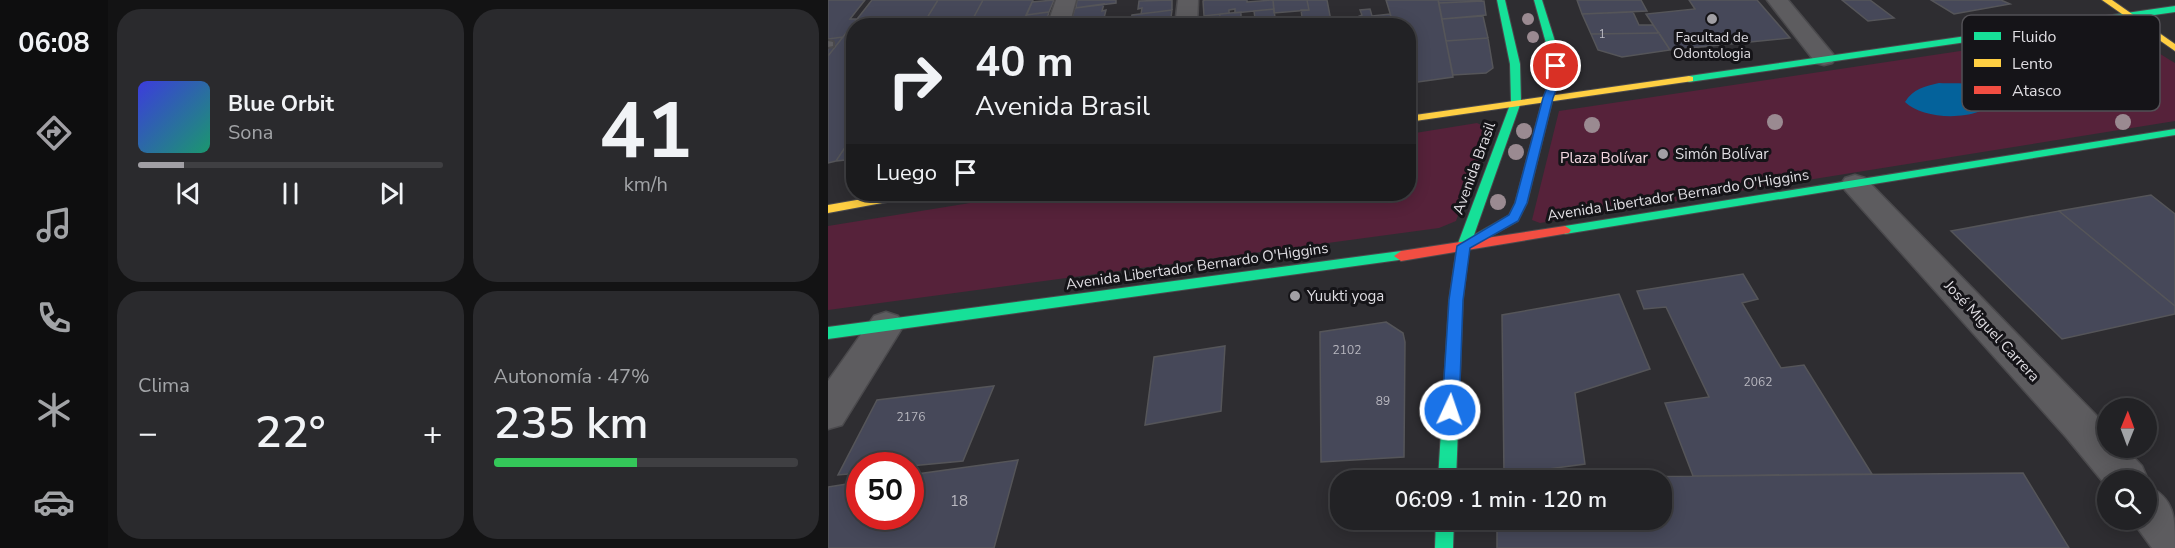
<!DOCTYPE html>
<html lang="es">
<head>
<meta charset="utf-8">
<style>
	:root { --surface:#222225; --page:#2a2a2d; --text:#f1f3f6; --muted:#a2a4a7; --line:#3f3f42; --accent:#a19fa4 }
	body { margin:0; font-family:"Nunito Sans",sans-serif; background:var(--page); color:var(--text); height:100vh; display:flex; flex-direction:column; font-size:22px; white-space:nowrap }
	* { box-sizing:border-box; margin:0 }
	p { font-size:20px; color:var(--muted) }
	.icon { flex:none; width:33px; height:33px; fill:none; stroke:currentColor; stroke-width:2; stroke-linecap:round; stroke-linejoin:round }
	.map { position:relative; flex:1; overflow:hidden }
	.sheet { display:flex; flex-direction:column; gap:9px; padding:9px; background:#131314; width:720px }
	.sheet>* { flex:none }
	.hud { position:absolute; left:18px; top:18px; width:570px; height:183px; border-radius:24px; box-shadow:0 3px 15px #0003,0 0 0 2px var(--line); background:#222225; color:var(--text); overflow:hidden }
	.needle { width:39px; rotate:1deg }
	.buttons { position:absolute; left:1269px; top:398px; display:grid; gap:12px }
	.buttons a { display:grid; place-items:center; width:60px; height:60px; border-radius:50%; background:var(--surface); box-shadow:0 3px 15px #0003,0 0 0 2px var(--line); font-size:30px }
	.speed { position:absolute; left:18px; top:452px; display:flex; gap:12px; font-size:30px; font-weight:700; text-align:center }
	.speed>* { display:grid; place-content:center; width:78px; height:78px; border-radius:50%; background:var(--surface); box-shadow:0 3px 15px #0003,0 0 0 2px var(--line); line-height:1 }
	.speed .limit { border:9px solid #d22; background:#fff; color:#111 }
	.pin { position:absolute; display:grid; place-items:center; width:51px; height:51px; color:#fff; margin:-26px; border:3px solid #fff; border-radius:50%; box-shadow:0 2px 6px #0007 }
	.me { position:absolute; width:66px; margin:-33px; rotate:3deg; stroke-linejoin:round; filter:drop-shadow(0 0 4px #0008) }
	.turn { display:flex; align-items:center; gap:21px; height:126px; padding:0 30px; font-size:27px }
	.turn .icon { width:78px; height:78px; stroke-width:2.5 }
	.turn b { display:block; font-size:42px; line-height:51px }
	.then { display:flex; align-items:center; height:57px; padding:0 30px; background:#0003; gap:12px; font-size:22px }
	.big { font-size:45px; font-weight:600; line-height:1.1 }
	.sheet .widget { flex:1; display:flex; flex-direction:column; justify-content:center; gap:9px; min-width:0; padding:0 21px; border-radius:24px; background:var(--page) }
	.sheet .dial { align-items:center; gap:0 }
	.dial b { font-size:78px; line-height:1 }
	.song { display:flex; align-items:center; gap:18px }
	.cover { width:72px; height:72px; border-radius:9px; background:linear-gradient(135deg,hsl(240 70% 55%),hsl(160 70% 35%)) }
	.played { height:6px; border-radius:3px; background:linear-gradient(90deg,var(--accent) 15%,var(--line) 15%) }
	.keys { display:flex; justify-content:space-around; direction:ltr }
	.heat { display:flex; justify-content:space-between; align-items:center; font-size:33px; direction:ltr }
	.charge { height:9px; border-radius:4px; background:linear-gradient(90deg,#34c759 47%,var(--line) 0) }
	.sheet .tiles { flex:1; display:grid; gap:9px; grid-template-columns:repeat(2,1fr) }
	.trip { position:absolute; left:502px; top:470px; width:342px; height:60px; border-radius:24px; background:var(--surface); box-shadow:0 3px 15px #0003,0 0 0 2px var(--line); font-weight:600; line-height:60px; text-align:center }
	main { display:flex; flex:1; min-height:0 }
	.tabs { display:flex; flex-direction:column; width:108px; justify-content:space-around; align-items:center; background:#0e0e0f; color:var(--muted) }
	.tabs .icon { width:42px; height:42px }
	.tabs .selected { color:var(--accent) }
	.tabs b { font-size:27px; color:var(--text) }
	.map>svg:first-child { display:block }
	.green { fill:#56223a }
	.water { fill:#04629b }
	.building { fill:#464859; stroke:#555559; stroke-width:1.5 }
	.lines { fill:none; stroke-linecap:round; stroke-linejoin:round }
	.lane-casing { stroke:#4b4a4d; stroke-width:4 }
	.street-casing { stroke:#4b4a4d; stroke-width:3 }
	.fast-casing { stroke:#4b4a4d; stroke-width:2 }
	.slow-casing { stroke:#4b4a4d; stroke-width:2 }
	.jam-casing { stroke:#4b4a4d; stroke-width:2 }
	.lane { fill:#5d5c5f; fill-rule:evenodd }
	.street { fill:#5d5c5f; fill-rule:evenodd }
	.fast { fill:#16e098; fill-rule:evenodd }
	.slow { fill:#ffcf43; fill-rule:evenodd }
	.jam { fill:#f24e42; fill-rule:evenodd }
	.tree { fill:#9a8a91 }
	.route { fill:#1a73e8; stroke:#114b97; stroke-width:1.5 }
	.poi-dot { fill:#a19fa4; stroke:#151418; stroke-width:2 }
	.labels { text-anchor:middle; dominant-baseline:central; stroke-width:6; stroke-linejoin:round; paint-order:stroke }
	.number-label { font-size:12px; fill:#b9b8c0 }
	.far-poi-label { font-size:14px; fill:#dfdde2; stroke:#151418 }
	.poi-label { font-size:15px; fill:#dfdde2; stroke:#151418; text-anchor:start }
	.park-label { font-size:15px; fill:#f2d7e0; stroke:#151418 }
	.street-label { font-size:15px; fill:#dfdde2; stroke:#151418 }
	.near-number-label { font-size:15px; fill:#b9b8c0 }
	.key { fill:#151418; stroke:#525055; stroke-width:1.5 }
	.key-label { font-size:16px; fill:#dfdde2 }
</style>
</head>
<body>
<main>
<nav class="tabs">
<b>06:08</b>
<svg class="icon selected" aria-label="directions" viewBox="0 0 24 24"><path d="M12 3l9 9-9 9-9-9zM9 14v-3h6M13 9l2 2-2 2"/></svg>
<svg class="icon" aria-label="music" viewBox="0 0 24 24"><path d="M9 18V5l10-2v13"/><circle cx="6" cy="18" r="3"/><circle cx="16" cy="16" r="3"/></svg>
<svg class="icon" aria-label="phone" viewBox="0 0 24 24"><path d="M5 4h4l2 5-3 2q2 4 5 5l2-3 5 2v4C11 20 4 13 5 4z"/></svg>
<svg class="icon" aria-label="climate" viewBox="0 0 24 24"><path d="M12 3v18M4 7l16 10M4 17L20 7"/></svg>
<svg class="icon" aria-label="car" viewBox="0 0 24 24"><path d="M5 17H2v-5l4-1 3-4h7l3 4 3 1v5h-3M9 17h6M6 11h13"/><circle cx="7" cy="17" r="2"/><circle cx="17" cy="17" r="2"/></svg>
</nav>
<section class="sheet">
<div class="tiles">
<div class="widget">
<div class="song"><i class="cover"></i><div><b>Blue Orbit</b><p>Sona</p></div></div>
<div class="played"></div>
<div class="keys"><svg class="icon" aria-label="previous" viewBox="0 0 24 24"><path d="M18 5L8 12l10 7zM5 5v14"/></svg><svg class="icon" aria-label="pause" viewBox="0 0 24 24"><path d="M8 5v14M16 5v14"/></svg><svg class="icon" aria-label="next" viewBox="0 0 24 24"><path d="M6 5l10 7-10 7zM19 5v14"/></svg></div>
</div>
<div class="widget dial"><b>41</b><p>km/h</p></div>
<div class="widget"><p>Clima</p>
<div class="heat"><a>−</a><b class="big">22°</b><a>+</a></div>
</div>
<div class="widget"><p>Autonomía · 47%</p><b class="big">235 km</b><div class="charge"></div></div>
</div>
</section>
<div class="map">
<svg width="1347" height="548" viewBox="0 0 1347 548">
	<rect width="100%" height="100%" fill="#2e2d31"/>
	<path class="green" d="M1267,31C1303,34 1317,45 1347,63V121L712,223L704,220L731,111Z
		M649,123L662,129L628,221L611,228L0,310V226L197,194H580L581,134Z"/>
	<path class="water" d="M1111,83C1129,84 1161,80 1170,98C1154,122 1096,121 1077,102C1085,89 1097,86 1111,83Z"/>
	<path class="building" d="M0,0H37L22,19H30L15,37L0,39Z
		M44,0H110L94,26H26V134L8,161L0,163V56Z
		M110,0H155L141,26H94Z
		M155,0H205L194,26H141Z
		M226,0L221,12L198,15L204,2Z
		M249,0H288V3L248,8Z
		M344,0V10L313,14L314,8L310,9L311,1Z
		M377,0H419V2L445,0L446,9L407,13V9L401,10V13L376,16L375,1Z
		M445,0H479L481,10L446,13Z
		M479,0H499L504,26H469L468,18L474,17L473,10H481Z
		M558,0H610L625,77L583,83L580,76V26H566Z
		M610,0H653L654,1L611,3Z
		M749,0H813L819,11L754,14Z
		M861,0H929L962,38L842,50L818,14L867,9Z
		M1014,0H1042L1066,18L1040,21Z
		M1103,0H1173L1182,4L1126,14Z
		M656,1L658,15L614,19L611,3Z
		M276,4L274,11L278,10L276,18L243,22L247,8Z
		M446,9L448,26H428L426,11Z
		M542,9L544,16L562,14L566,26H529L527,18L534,15L532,10Z
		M344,10L342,25L305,26L306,22L302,23L304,15Z
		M221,12L217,26H194L198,15Z
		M413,12V26H391L392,14Z
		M805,12L811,25H825L831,33L763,34L754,14Z
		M392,14L391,24L374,26L376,16Z
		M655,16L660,38L618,41L614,19Z
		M285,17L284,26H241L243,22Z
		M831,33L842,50L794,57L770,50L763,34Z
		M15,37L0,56V39Z
		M660,38L665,68L658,73L625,75L618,41Z
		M26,134V159L8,161Z
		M1323,195L1347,214V306L1231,211Z
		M1231,211L1347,306V314L1234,339L1123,231Z
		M915,274L930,299L914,303L953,368L976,365L1044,474L865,476L837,403L881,397L838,307L816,309L809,291Z
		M791,294L822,369L747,393L757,464L676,475L674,315Z
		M558,322L575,333L577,342L576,457L493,462L492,332Z
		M397,346L393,411L317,425L326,357Z
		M166,386L135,461L82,466L32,465V473L10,475L49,400Z
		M190,460L166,548H0V487L32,482V516H82V475Z
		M1195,473L1241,548H669V519H834V480H668V478Z"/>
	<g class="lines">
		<g class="lane-casing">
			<path id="lane" d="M0,41L5,42V46L0,47Z"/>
		</g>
		<g class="street-casing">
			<path id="street" d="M228,0H248L241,26H219Z
				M350,0H370L369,26H347Z
				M939,0H960L1004,53L1008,58L1004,63L996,65L988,63Z
				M1027,175L1037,178L1266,413L1280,428V447H1296L1314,466L1320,480L1318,484V480H1280V488L1238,437L1017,190L1013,184L1017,178Z
				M58,312L70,316L76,325L14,425L0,429V381L46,316Z
				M1318,485C1347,498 1347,517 1347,548H1324L1303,519H1318Z"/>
		</g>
		<g class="fast-casing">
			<path id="fast" d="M669,0H677L692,64L693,102L646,235L681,215L687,203L715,98L724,75L721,54L706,0H714L731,54L734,75L725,98L699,203L690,221L641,248L635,300L628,480H610L621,300L629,246L683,102L682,64Z
				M1347,6V12L861,82L856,79L861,76Z
				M1347,129V135L737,234L731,230L737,226Z
				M573,251L580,256L578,259L0,339V327Z
				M608,519H626L625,548H607Z"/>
		</g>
		<g class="slow-casing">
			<path id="slow" d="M1274,0H1284L1347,44V51Z
				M861,76L865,77V81L580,122V116Z
				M63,194H87L81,198L0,213V205Z"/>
		</g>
		<g class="jam-casing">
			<path id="jam" d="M737,226L743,230L741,233L573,261L566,256L573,251Z"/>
		</g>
		<use href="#lane" class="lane"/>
		<use href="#street" class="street"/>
		<use href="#fast" class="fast"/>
		<use href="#slow" class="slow"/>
		<use href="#jam" class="jam"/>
	</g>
	<g class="tree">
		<circle cx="700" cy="19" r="6"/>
		<circle cx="705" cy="37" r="6"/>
		<circle cx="713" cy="59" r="6"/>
		<circle cx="947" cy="122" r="8"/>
		<circle cx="1295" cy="122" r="8"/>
		<circle cx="764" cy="125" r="8"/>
		<circle cx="696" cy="131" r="8"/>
		<circle cx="688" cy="152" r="8"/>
		<circle cx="670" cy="202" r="8"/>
	</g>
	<path class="route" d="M728,63L733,66L734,75L725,98L699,203L690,221L642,248L635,300L631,410L628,415L622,417L617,415L614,410L621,300L629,246L681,215L687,203L715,98L724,75L723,66Z"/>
	<g class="poi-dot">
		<circle cx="884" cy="19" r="6"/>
		<circle cx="835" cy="154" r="6"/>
		<circle cx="467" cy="296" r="6"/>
	</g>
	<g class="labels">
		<g class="number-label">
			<text x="774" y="34">1</text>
			<text x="519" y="350">2102</text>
			<text x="930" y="382">2062</text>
			<text x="555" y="401">89</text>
			<text x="83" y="417">2176</text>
		</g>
		<g class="far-poi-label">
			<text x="884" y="37">Facultad de<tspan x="884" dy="16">Odontologia</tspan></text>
		</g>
		<g class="poi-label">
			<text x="847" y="154">Simón Bolívar</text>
			<text x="479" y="296">Yuukti yoga</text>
		</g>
		<g class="park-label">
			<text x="776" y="158">Plaza Bolívar</text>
		</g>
		<g class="street-label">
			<text transform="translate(646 168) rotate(-70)">Avenida Brasil</text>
			<text transform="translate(850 195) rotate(-9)">Avenida Libertador Bernardo O'Higgins</text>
			<text transform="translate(369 266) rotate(-8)">Avenida Libertador Bernardo O'Higgins</text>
			<text transform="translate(1164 331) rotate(47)">José Miguel Carrera</text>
		</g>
		<g class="near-number-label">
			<text x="131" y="501">18</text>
		</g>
	</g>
	<rect x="1134" y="15" width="198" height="96" rx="9" class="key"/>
	<rect x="1146" y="32" width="27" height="8" fill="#16e098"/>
	<rect x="1146" y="59" width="27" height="8" fill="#ffcf43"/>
	<rect x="1146" y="86" width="27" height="8" fill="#f24e42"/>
	<g class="key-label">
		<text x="1184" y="42">Fluido</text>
		<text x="1184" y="69">Lento</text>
		<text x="1184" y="96">Atasco</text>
	</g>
</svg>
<div class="buttons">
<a><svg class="needle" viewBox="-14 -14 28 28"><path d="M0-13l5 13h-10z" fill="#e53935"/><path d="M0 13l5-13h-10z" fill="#a2a4a7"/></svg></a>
<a><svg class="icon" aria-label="search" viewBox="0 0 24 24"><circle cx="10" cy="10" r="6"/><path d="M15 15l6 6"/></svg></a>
</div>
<div class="speed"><div class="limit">50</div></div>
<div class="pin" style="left:728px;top:66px;background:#d93025"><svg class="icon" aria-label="arrive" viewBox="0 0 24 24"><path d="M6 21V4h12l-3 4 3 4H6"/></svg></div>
<svg class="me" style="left:622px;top:410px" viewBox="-20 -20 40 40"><circle r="17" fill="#1a73e8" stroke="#fff" stroke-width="3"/><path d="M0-11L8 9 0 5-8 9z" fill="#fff"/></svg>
<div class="trip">06:09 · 1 min · 120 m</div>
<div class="hud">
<div class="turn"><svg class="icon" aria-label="right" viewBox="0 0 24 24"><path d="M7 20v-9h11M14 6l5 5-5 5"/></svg><div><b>40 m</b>Avenida Brasil</div></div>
<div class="then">Luego<svg class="icon" aria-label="arrive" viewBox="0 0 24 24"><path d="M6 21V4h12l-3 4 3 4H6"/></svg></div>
</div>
</div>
</main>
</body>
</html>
